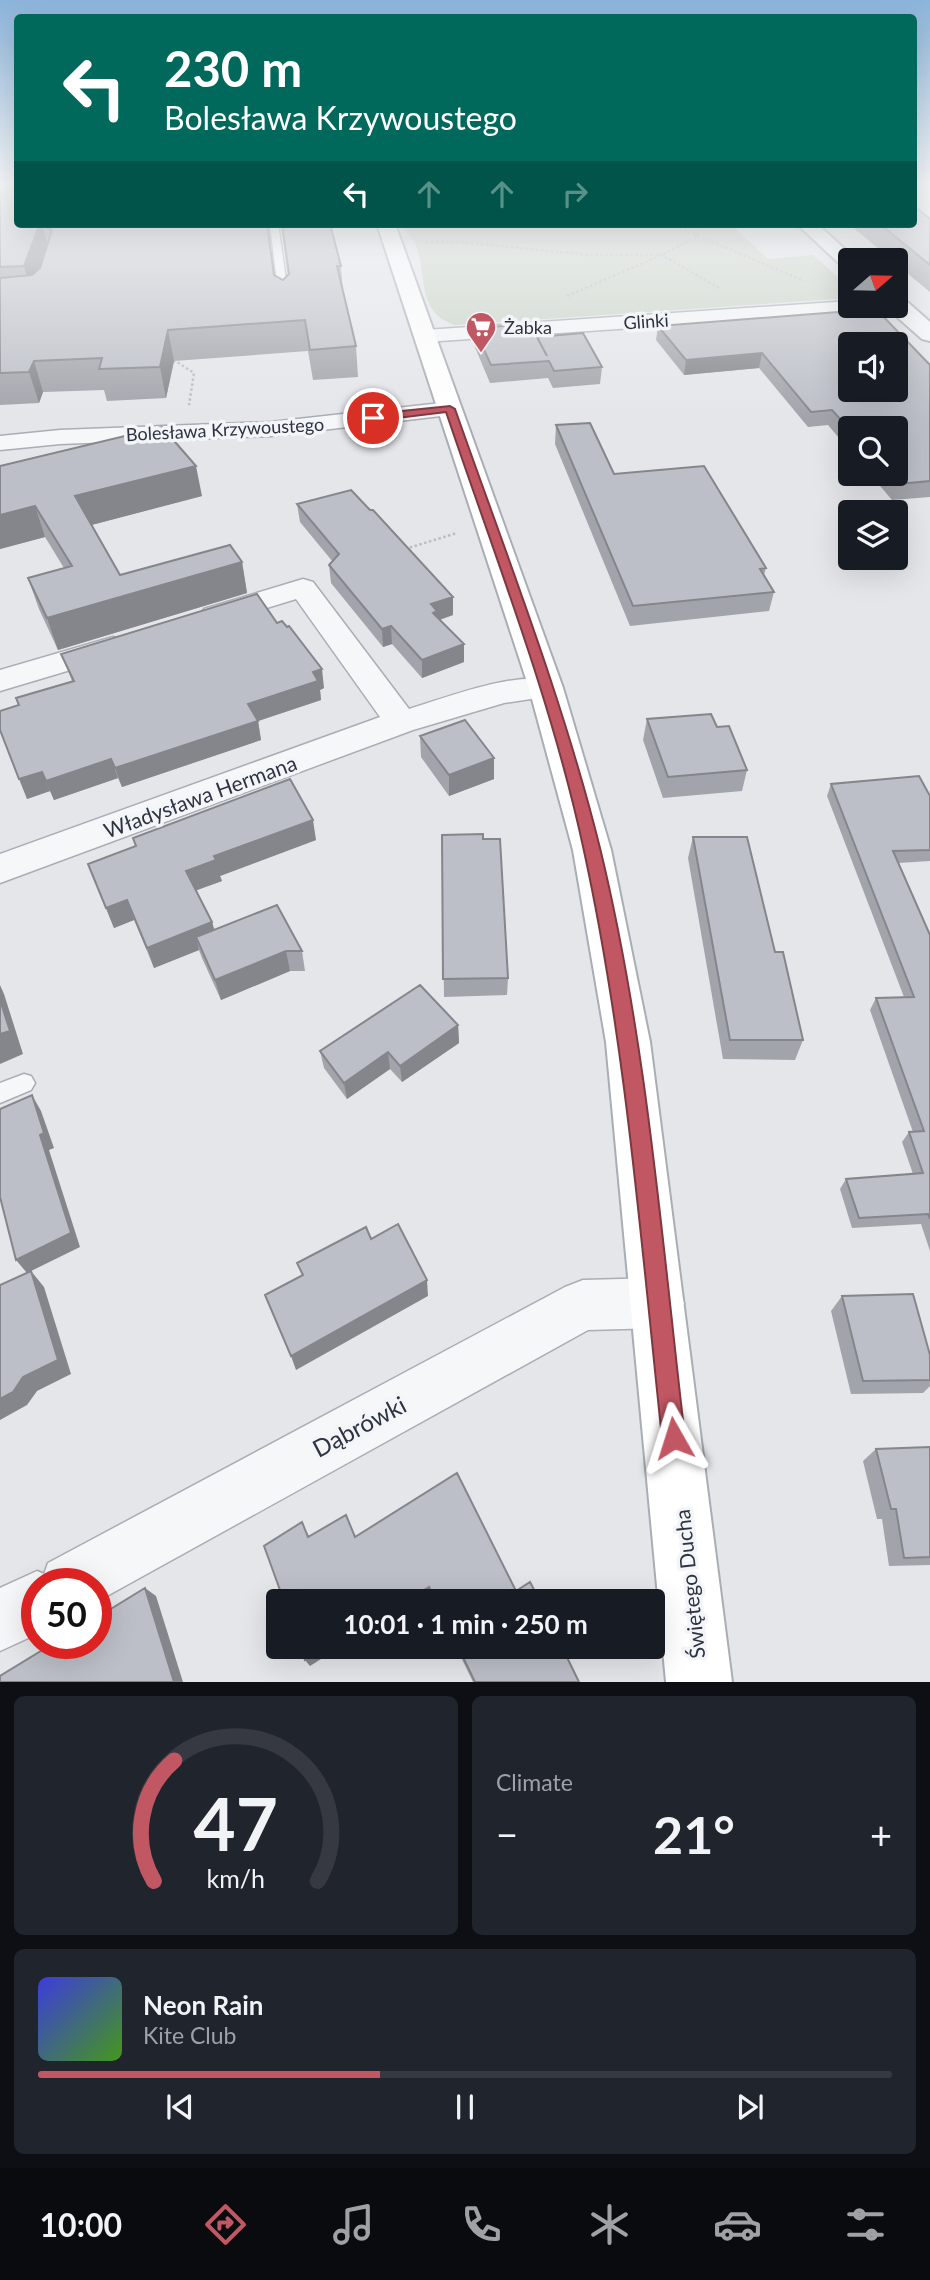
<!DOCTYPE html>
<html lang="en">
<head>
<meta charset="utf-8">
<style>
	:root { --surface:#171b24; --page:#20242c; --text:#f1f3f6; --muted:#9ea1a6; --line:#363941; --accent:#c15763 }
	body { margin:0; font-family:Lato,sans-serif; background:var(--page); color:var(--text); height:100vh; display:flex; flex-direction:column; font-size:26px; white-space:nowrap }
	* { box-sizing:border-box; margin:0 }
	p { font-size:23px; color:var(--muted) }
	.icon { flex:none; width:38px; height:38px; fill:none; stroke:currentColor; stroke-width:2; stroke-linecap:round; stroke-linejoin:round }
	.map { position:relative; height:1682px; overflow:hidden }
	.sheet { display:flex; flex-direction:column; gap:14px; padding:14px; background:#0d0f14; flex:1 }
	.sheet>* { flex:none }
	.top-card { position:absolute; left:14px; top:14px; width:903px; height:214px; border-radius:7px; box-shadow:0 7px 28px #0002; background:#00695c; color:#fff; overflow:hidden }
	.needle { width:46px; rotate:70deg }
	.buttons { position:absolute; left:838px; top:248px; display:grid; gap:14px }
	.buttons a { display:grid; place-items:center; width:70px; height:70px; border-radius:7px; background:var(--surface); box-shadow:0 7px 28px #0002; font-size:35px }
	.speed { position:absolute; left:21px; top:1568px; display:flex; gap:14px; font-size:35px; font-weight:700; text-align:center }
	.speed>* { display:grid; place-content:center; width:91px; height:91px; border-radius:50%; background:var(--surface); box-shadow:0 7px 28px #0002; line-height:1 }
	.speed .limit { border:10px solid #d22; background:#fff; color:#111 }
	.pin { position:absolute; display:grid; place-items:center; width:60px; height:60px; color:#fff; margin:-30px; border:4px solid #fff; border-radius:50%; box-shadow:0 2px 7px #0007 }
	.me { position:absolute; width:77px; margin:-38px; rotate:354deg; stroke-linejoin:round; filter:drop-shadow(0 0 5px #0008) }
	.turn { display:flex; align-items:center; gap:24px; height:147px; padding:0 35px; font-size:32px }
	.turn .icon { width:91px; height:91px; stroke-width:2.5 }
	.turn b { display:block; font-size:49px; line-height:60px }
	.lanes { display:flex; align-items:center; height:66px; padding:0 35px; background:#0003; justify-content:center; gap:35px; direction:ltr }
	.lanes .off { opacity:.35 }
	.big { font-size:52px; font-weight:700; line-height:1.1 }
	.sheet .tile { flex:1; display:flex; flex-direction:column; justify-content:center; gap:10px; min-width:0; padding:0 24px; border-radius:10px; background:var(--page) }
	.sheet .dial { align-items:center; gap:0 }
	.dial svg { height:182px; overflow:visible; fill:none; stroke:var(--line); stroke-width:7; stroke-linecap:round; text-anchor:middle }
	.dial text { fill:var(--text); stroke:none }
	.song { display:flex; align-items:center; gap:21px }
	.cover { width:84px; height:84px; border-radius:10px; background:linear-gradient(135deg,hsl(240 70% 55%),hsl(100 70% 35%)) }
	.played { height:7px; border-radius:4px; background:linear-gradient(90deg,var(--accent) 40%,var(--line) 40%) }
	.keys { display:flex; justify-content:space-around; direction:ltr }
	.heat { display:flex; justify-content:space-between; align-items:center; font-size:38px; direction:ltr }
	.sheet .tiles { flex:1; display:grid; gap:14px; grid-template-columns:1fr 1fr }
	.tile:last-child { grid-column:span 2 }
	.trip { position:absolute; left:266px; top:1589px; width:399px; height:70px; border-radius:7px; background:var(--surface); box-shadow:0 7px 28px #0002; font-weight:700; line-height:70px; text-align:center }
	.menu { display:flex; height:112px; justify-content:space-around; align-items:center; background:#090b0e; color:var(--muted) }
	.menu .icon { width:49px; height:49px }
	.menu .selected { color:var(--accent) }
	.menu b { font-size:32px; color:var(--text) }
	.map>svg:first-child { display:block }
	.green { fill:#c9d3c6 }
	.lines { fill:none; stroke-linecap:round; stroke-linejoin:round }
	.service-casing { stroke:#a9adb4; stroke-width:3 }
	.minor-casing { stroke:#a9adb4; stroke-width:3 }
	.tertiary-casing { stroke:#a9adb4; stroke-width:4 }
	.secondary-casing { stroke:#a9adb4; stroke-width:4 }
	.path { stroke:#babcc2; stroke-width:2.5; stroke-dasharray:2.5 2.5; stroke-linecap:butt }
	.service { fill:#f6f7f9; fill-rule:evenodd }
	.minor { fill:#f6f7f9; fill-rule:evenodd }
	.tertiary { fill:#f6f7f9; fill-rule:evenodd }
	.secondary { fill:#fff; fill-rule:evenodd }
	.wall { fill:#a2a4ab }
	.shaded-wall { fill:#84868b }
	.building { fill:#bcbfc7; stroke:#84868b; stroke-width:2; fill-rule:evenodd }
	.route { fill:#c15763; stroke:#7d3940; stroke-width:2 }
	.labels { text-anchor:middle; dominant-baseline:central; stroke-width:7; stroke-linejoin:round; paint-order:stroke }
	.far-street-label { font-size:18px; fill:#2d3441; stroke:#f4f5f8 }
	.far-poi-label { font-size:18px; fill:#2d3441; stroke:#f4f5f8; text-anchor:start }
	.street-label { font-size:21px; fill:#2d3441; stroke:#f4f5f8 }
	.near-street-label { font-size:24px; fill:#2d3441; stroke:#f4f5f8 }
</style>
</head>
<body>
<div class="map">
<svg width="930" height="1682" viewBox="0 0 930 1682">
	<rect width="100%" height="100%" fill="#e4e6ea"/>
	<path class="green" d="M401,224H731L768,259L813,255L850,288V298L455,325C415,312 428,275 416,246C413,238 404,231 398,225Z"/>
	<g class="lines">
		<g class="service-casing">
			<path id="service" d="M270,224H278L289,300L284,303L279,300Z
				M24,1074L31,1076L35,1083L31,1090L0,1103V1083Z"/>
		</g>
		<g class="minor-casing">
			<path id="minor" d="M850,301V306H878L875,310L868,312L425,342L417,341L414,336L417,331L425,330Z
				M450,402L458,404L462,409L458,414L271,436L60,444L0,450V436L60,430L271,422Z
				M303,579L313,582L409,709C449,697 516,670 557,681L562,688L557,695L504,703L413,730L0,883V854L380,717L296,599L215,624L204,621L200,615L204,609Z
				M113,637L124,640L128,647L124,654L0,691V670Z
				M659,1278L677,1285L684,1303L677,1321L659,1328L588,1330L96,1602V1584H37V1634L0,1651V1588L37,1571L44,1574L48,1563L565,1287L583,1280Z"/>
		</g>
		<g class="tertiary-casing">
			<path id="tertiary" d="M797,224H817L858,261H850V269L843,267Z
				M896,298L904,299L930,322V341L922,339L888,309L887,306H896Z"/>
		</g>
		<g class="secondary-casing">
			<path id="secondary" d="M377,224H395L563,688L611,850L650,1042L732,1682H666L606,1042L573,850L529,688Z"/>
		</g>
		<path class="path" d="M670,224L804,281
			M426,242H458L590,255H662L719,288
			M567,296L662,255L698,236L697,231L721,224
			M168,360L177,362L194,373L189,405
			M405,549L457,533"/>
		<use href="#service" class="service"/>
		<use href="#minor" class="minor"/>
		<use href="#tertiary" class="tertiary"/>
		<use href="#secondary" class="secondary"/>
	</g>
	<path class="wall" d="M0,183L112,225L274,275L283,280L288,275L281,224L341,266L343,293L356,346L358,377L313,380L308,351L174,361L166,398L107,401L104,390L43,392L39,403L0,405Z
		M930,219V292L896,264V261H893L849,224H914Z
		M658,326L930,365V497L892,500L870,474H896L850,429V451L828,425L808,427L759,368L684,375L656,340Z
		M474,328L537,338L602,367L600,384L553,388L548,378L490,383L474,345Z
		M556,425L614,474L766,568L764,575L774,592L769,611L630,626L555,444Z
		M0,466L202,496L91,525L120,575L242,562L247,593L58,650L39,609L28,578L64,568L45,537L0,549Z
		M297,504L453,597V615L440,620L464,644V662L422,678L392,644L383,647L331,583L329,565L333,562L300,522Z
		M277,623L324,688L320,690L321,700L258,721L261,740L122,787L118,778L54,800L50,791L27,799L19,705L72,681L61,654Z
		M647,719L717,727L747,770L742,791L663,798L643,740Z
		M420,736L494,758V779L449,796L421,757Z
		M831,784L930,796V861L898,863L930,935V1251L921,1224L852,1228L840,1189L846,1179L913,1174L902,1142L909,1132H913L870,1010L876,998L904,997L827,796Z
		M442,835L508,978L507,995L444,997Z
		M693,837L803,1040L795,1060L723,1059L688,858Z
		M133,838L316,840L220,876L222,881L196,890L212,922L214,930L302,951L305,971H290L221,1000L202,958L199,950L154,968L134,920L114,928L88,864L136,846Z
		M458,1025L459,1043L402,1082L390,1069L347,1099L324,1068L320,1051Z
		M842,1296L930,1355V1386L923,1393L851,1394L831,1311Z
		M930,1447V1565L889,1566L882,1519H877L863,1461L876,1449Z
		M307,1532L309,1536L355,1537L516,1591L540,1601H434L430,1595L284,1601Z
		M456,1647H562L579,1682H473Z"/>
	<path class="shaded-wall" d="M42,225L50,252L32,294L24,266L39,226Z
		M168,330L174,361L166,398L160,367Z
		M762,353L759,368L684,375L686,360Z
		M34,361L43,392L39,403L29,372Z
		M196,466L202,496L84,527L75,496Z
		M35,506L45,537L0,549V515Z
		M242,562L247,593L58,650L47,618Z
		M453,597V615L438,620V629L431,604Z
		M391,626L392,644L383,647L382,629Z
		M464,644V662L422,678V660Z
		M322,669L324,688L320,690L321,700L258,721L261,740L122,787L115,768L313,672Z
		M494,758V779L449,796V775Z
		M111,759L118,778L54,800L46,781Z
		M42,772L50,791L27,799L19,779Z
		M313,820L316,840L220,876L222,881L192,892L186,871L214,856Z
		M127,900L134,920L114,928L106,908Z
		M212,922L218,942L196,937L199,950L154,968L147,948Z
		M286,951L290,971L221,1000L215,980Z
		M0,985L4,994L23,1054L0,1064Z
		M458,1025L459,1043L402,1082L400,1066Z
		M388,1052L390,1069L347,1099L344,1083Z
		M32,1095L41,1111L54,1148L49,1150L80,1247L27,1273L16,1260L40,1135Z
		M31,1271L44,1287L71,1374L37,1391L27,1405L0,1420V1399Z
		M427,1280L428,1296L296,1370L291,1356Z
		M429,1587L430,1595L420,1601H407Z
		M145,1588L156,1596L183,1682H174Z
		M326,1647H340L310,1666L305,1660Z"/>
	<path class="building" d="M0,183H18V224H102V226L146,224H267L274,275L283,280L289,274L282,224H330L341,266H337L356,346L310,350L305,320L168,330L160,367L99,369L102,358L34,361L29,372L0,373V278L32,275L40,268L52,230L42,225L39,226L24,266L0,267Z
		M914,206L930,219V265L880,224H914Z
		M876,309L930,365V481L898,484L889,474H896V429H850V430L832,410L811,412L762,353L686,360L658,326ZM850,345H896V390H850Z
		M530,324L547,356L537,337L583,333L602,367L554,371L549,361L491,365L474,328Z
		M590,423L614,474L704,466L766,568L760,569L774,592L633,606L556,425Z
		M162,427L196,466L75,496L120,575L230,545L242,562L47,618L28,578L72,566L35,506L0,515V466Z
		M351,490L370,510H373L453,597L431,604L437,611L433,613L464,644L422,660L391,626L382,629L329,565L339,554L297,504Z
		M257,594L277,623L282,621L287,627L289,626L322,669L313,672L318,681L248,704L258,721L115,768L111,759L46,781L42,772L19,779L0,730V711L19,705L16,698L74,681L61,654Z
		M711,714L717,727L729,726L747,770L668,777L647,719Z
		M465,720L494,758L449,775L420,736Z
		M919,776L930,796V850L893,851L930,935V1219L928,1214L859,1218L846,1179L923,1173L909,1132L924,1131L876,998L914,997L831,784Z
		M290,779L313,820L214,856L216,860L186,871L212,922L147,948L127,900L106,908L88,864L136,846L133,838Z
		M483,834V839H500L508,978L443,979L442,835Z
		M693,837H747L775,952H783L803,1040H730Z
		M277,905L302,951H286L215,980L196,937Z
		M420,985L458,1025L400,1066L388,1052L344,1083L320,1051Z
		M0,1000L10,1031L0,1034Z
		M32,1095L44,1133L40,1135L71,1233L16,1260L0,1197V1109Z
		M398,1224L427,1280L291,1356L265,1295L303,1275L297,1263L366,1227L371,1239Z
		M31,1271L58,1360L23,1377L13,1392L0,1399V1285Z
		M913,1294L930,1355V1380L863,1381L842,1296Z
		M930,1447V1557L904,1558L896,1509H891L876,1449Z
		M457,1473L516,1591L530,1582L540,1601H436L429,1587L407,1601H284L264,1546L302,1522L308,1537L346,1515L355,1537Z
		M145,1588L174,1682H0V1676L54,1643H96V1618Z
		M300,1647H326L305,1660Z
		M458,1647H562L579,1682H475Z"/>
	<linearGradient id="sky" x2="0" y2="1"><stop stop-color="#8cb4da"/><stop offset="0.44" stop-color="#f3f4f6"/><stop offset="1" stop-color="#f3f4f6" stop-opacity="0"/></linearGradient>
	<rect width="930" height="419" fill="url(#sky)"/>
	<path class="route" d="M450,406L455,409C506,554 563,699 600,848C647,1041 662,1242 685,1438L682,1447L674,1450L665,1447L662,1438C641,1242 626,1044 584,851C552,701 495,557 446,412L373,421L368,418L373,414Z"/>
	<defs>
		<g id="supermarket-pin" transform="scale(1.575)"><path d="M0 17L-7.5 6A9.5 9.5 0 1 1 7.5 6Z" fill="#c15763" stroke="#f4f5f8"/><path d="M-6-5.5h2.5l.6 2H6L4.5 2H-2.5L-4.4-4H-6ZM-1.5 3.2a1.3 1.3 0 1 0 .1 0ZM3 3.2a1.3 1.3 0 1 0 .1 0Z" fill="#fff"/></g>
	</defs>
	<g fill-rule="evenodd">
		<use href="#supermarket-pin" x="481" y="327"/>
	</g>
	<g class="labels">
		<g class="far-street-label">
			<text transform="translate(646 321) rotate(-4)">Glinki</text>
			<text transform="translate(225 429) rotate(-3)">Bolesława Krzywoustego</text>
		</g>
		<g class="far-poi-label">
			<text x="504" y="327">Żabka</text>
		</g>
		<g class="street-label">
			<text transform="translate(200 796) rotate(-20)">Władysława Hermana</text>
			<text transform="translate(689 1584) rotate(-96)">Świętego Ducha</text>
		</g>
		<g class="near-street-label">
			<text transform="translate(359 1426) rotate(-28)">Dąbrówki</text>
		</g>
	</g>
</svg>
<div class="buttons">
<a><svg class="needle" viewBox="-14 -14 28 28"><path d="M0-13l5 13h-10z" fill="#e53935"/><path d="M0 13l5-13h-10z" fill="#9ea1a6"/></svg></a>
<a><svg class="icon" aria-label="sound" viewBox="0 0 24 24"><path d="M4 9h4l5-4v14l-5-4H4zM17 9q2 3 0 6"/></svg></a>
<a><svg class="icon" aria-label="search" viewBox="0 0 24 24"><circle cx="10" cy="10" r="6"/><path d="M15 15l6 6"/></svg></a>
<a><svg class="icon" aria-label="layers" viewBox="0 0 24 24"><path d="M12 4l9 5-9 5-9-5zM3 14l9 5 9-5"/></svg></a>
</div>
<div class="speed"><div class="limit">50</div></div>
<div class="pin" style="left:373px;top:418px;background:#d93025"><svg class="icon" aria-label="arrive" viewBox="0 0 24 24"><path d="M6 21V4h12l-3 4 3 4H6"/></svg></div>
<svg class="me" style="left:674px;top:1438px" viewBox="-20 -20 40 40"><path d="M0-17L14 15 0 8-14 15z" fill="#c15763" stroke="#fff" stroke-width="4"/></svg>
<div class="trip">10:01 · 1 min · 250 m</div>
<div class="top-card">
<div class="turn"><svg class="icon" aria-label="left" viewBox="0 0 24 24"><path d="M17 20v-9H6M10 6l-5 5 5 5"/></svg><div><b>230 m</b>Bolesława Krzywoustego</div></div>
<div class="lanes"><svg class="icon" aria-label="left" viewBox="0 0 24 24"><path d="M17 20v-9H6M10 6l-5 5 5 5"/></svg><svg class="icon off" aria-label="ahead" viewBox="0 0 24 24"><path d="M12 20V5M6 11l6-6 6 6"/></svg><svg class="icon off" aria-label="ahead" viewBox="0 0 24 24"><path d="M12 20V5M6 11l6-6 6 6"/></svg><svg class="icon off" aria-label="right" viewBox="0 0 24 24"><path d="M7 20v-9h11M14 6l5 5-5 5"/></svg></div>
</div>
</div>
<section class="sheet">
<div class="tiles">
<div class="tile dial"><svg viewBox="0 0 100 80">
<path d="M14 69A42 42 0 1 1 86 69"/>
<path d="M14 69A42 42 0 0 1 23 16" stroke="#c15763"/>
<text x="50" y="56" font-size="32" font-weight="700">47</text>
<text x="50" y="72" font-size="11">km/h</text>
</svg></div>
<div class="tile"><p>Climate</p>
<div class="heat"><a>−</a><b class="big">21°</b><a>+</a></div>
</div>
<div class="tile">
<div class="song"><i class="cover"></i><div><b>Neon Rain</b><p>Kite Club</p></div></div>
<div class="played"></div>
<div class="keys"><svg class="icon" aria-label="previous" viewBox="0 0 24 24"><path d="M18 5L8 12l10 7zM5 5v14"/></svg><svg class="icon" aria-label="pause" viewBox="0 0 24 24"><path d="M8 5v14M16 5v14"/></svg><svg class="icon" aria-label="next" viewBox="0 0 24 24"><path d="M6 5l10 7-10 7zM19 5v14"/></svg></div>
</div>
</div>
</section>
<nav class="menu">
<b>10:00</b>
<svg class="icon selected" aria-label="directions" viewBox="0 0 24 24"><path d="M12 3l9 9-9 9-9-9zM9 14v-3h6M13 9l2 2-2 2"/></svg>
<svg class="icon" aria-label="music" viewBox="0 0 24 24"><path d="M9 18V5l10-2v13"/><circle cx="6" cy="18" r="3"/><circle cx="16" cy="16" r="3"/></svg>
<svg class="icon" aria-label="phone" viewBox="0 0 24 24"><path d="M5 4h4l2 5-3 2q2 4 5 5l2-3 5 2v4C11 20 4 13 5 4z"/></svg>
<svg class="icon" aria-label="climate" viewBox="0 0 24 24"><path d="M12 3v18M4 7l16 10M4 17L20 7"/></svg>
<svg class="icon" aria-label="car" viewBox="0 0 24 24"><path d="M5 17H2v-5l4-1 3-4h7l3 4 3 1v5h-3M9 17h6M6 11h13"/><circle cx="7" cy="17" r="2"/><circle cx="17" cy="17" r="2"/></svg>
<svg class="icon" aria-label="filters" viewBox="0 0 24 24"><path d="M4 7h16M4 17h16"/><circle cx="9" cy="7" r="2"/><circle cx="15" cy="17" r="2"/></svg>
</nav>
</body>
</html>
